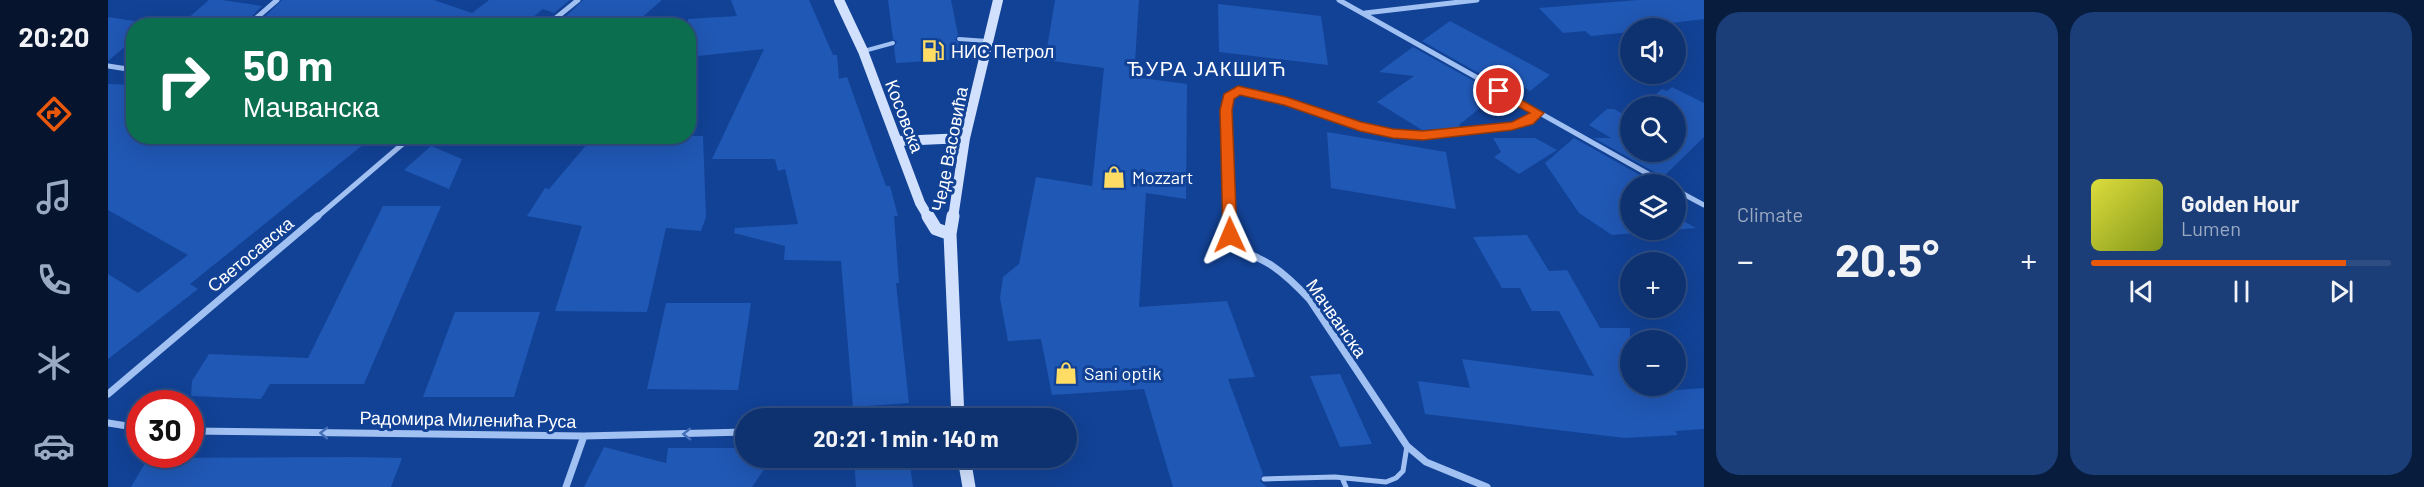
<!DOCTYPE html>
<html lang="en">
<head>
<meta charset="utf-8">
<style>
	:root { --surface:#0e3270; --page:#1c3e78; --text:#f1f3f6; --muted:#9baac3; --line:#2e4d83; --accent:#ea580c }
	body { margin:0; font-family:Barlow,sans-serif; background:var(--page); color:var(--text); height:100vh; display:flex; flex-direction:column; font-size:22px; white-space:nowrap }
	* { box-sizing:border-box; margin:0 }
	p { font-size:20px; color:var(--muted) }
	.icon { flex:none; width:33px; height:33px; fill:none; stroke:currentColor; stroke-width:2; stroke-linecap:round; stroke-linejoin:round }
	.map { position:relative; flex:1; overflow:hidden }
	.drawer { display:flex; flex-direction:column; gap:12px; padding:12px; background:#081c3e; width:720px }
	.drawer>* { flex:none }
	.hud { position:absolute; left:18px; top:18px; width:570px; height:126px; border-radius:24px; box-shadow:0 6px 24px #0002,0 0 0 2px var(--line); background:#0b6e4f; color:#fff; overflow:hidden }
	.fabs { position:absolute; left:1512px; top:18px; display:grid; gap:12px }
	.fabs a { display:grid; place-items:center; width:66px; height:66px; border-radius:50%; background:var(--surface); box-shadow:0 6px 24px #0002,0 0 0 2px var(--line); font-size:30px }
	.speed { position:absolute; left:18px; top:390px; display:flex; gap:12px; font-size:30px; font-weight:700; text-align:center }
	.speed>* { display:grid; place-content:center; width:78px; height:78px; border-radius:50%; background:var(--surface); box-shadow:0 6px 24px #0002,0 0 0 2px var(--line); line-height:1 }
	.speed .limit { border:9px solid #d22; background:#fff; color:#111 }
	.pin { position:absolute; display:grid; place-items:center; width:51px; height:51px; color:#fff; margin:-26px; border:3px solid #fff; border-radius:50%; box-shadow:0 2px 6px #0007 }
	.me { position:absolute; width:66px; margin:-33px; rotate:359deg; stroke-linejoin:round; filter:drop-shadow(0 0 4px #0008) }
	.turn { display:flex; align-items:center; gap:21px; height:126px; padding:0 18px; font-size:27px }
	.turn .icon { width:78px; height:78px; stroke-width:2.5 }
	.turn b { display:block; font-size:42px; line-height:51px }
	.big { font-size:45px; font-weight:700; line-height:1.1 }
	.drawer .tile { flex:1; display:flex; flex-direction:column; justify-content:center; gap:9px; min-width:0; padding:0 21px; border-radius:24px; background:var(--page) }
	.song { display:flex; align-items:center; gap:18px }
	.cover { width:72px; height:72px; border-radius:9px; background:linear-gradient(135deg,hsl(60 70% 55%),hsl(70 70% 35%)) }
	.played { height:6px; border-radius:3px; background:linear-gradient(90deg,var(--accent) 85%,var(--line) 85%) }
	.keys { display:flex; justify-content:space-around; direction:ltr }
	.heat { display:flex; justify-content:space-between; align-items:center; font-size:33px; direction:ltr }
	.drawer .tiles { flex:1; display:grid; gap:12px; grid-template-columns:repeat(2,1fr) }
	.trip { position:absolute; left:627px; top:408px; width:342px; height:60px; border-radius:30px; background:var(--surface); box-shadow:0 6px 24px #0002,0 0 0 2px var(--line); font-weight:700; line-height:60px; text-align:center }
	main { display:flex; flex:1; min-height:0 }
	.menu { display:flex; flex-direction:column; width:108px; justify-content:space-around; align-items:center; background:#06142d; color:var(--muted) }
	.menu .icon { width:42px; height:42px }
	.menu .current { color:var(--accent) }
	.menu b { font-size:27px; color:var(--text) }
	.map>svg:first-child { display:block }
	.building { fill:#2058b5 }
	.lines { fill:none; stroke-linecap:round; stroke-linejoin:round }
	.lane-far1 { stroke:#a2c1f3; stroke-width:4 }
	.lane { stroke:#a2c1f3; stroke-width:5 }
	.street-far1 { stroke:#a2c1f3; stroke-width:5 }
	.street { stroke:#a2c1f3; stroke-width:7 }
	.secondary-far1 { stroke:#d1e1fd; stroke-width:10 }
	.secondary { stroke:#d1e1fd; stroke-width:13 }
	.oneway { stroke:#446eb7 }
	.route { fill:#ea580c; stroke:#983908; stroke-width:1.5 }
	.labels { text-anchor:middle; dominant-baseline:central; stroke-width:6; stroke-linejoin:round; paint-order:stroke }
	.poi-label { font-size:18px; fill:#fff; stroke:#124296; text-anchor:start }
	.street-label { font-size:18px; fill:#fff; stroke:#124296 }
	.neighbourhood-label { font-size:20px; letter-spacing:1.5px; fill:#fff; stroke:#124296 }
</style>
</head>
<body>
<main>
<nav class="menu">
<b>20:20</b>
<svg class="icon current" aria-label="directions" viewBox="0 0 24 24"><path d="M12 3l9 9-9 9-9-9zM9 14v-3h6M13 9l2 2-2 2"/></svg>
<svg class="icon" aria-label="music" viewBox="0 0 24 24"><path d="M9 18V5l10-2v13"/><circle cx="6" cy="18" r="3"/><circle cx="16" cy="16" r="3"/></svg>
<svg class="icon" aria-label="phone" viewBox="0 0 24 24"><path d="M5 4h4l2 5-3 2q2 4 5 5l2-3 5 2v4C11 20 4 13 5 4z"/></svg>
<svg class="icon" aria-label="climate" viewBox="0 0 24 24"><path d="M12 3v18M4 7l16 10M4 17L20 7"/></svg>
<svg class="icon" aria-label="car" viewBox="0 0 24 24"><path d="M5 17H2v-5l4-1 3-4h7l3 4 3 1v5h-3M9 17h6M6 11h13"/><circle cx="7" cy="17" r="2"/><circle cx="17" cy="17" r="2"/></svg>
</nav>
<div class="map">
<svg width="1596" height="487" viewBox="0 0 1596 487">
	<rect width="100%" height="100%" fill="#124296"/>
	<path class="building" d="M101,0H114L154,6L134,26H71Z
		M174,0H326L364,13L381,0H462L446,13L435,9L414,26H241L187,17L186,26H147Z
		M475,0H554L524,26H477L456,18Z
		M623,0H701L725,55H729L731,79L739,77L778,186H782L790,216H786L791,283H788L801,403L745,407L733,261L676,260L677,246L626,233L627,228L690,224L677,169L670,171L667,159H604L656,49L580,57V19L629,16Z
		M780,0H843L850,35L847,40L852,43L855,59L788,63L786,47L789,42L785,39Z
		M947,0H1031L1026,77L1079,84L1078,199L1038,193L1031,307L1119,301L1147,377L1120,379L1155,474L1152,481L1159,487H1065L1036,389L944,395L933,339L900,341L892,298L895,277L911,264L928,177L984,186L996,68L937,60Z
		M1530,0H1596V19L1563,23L1567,27L1522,28V32L1483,36L1477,31L1455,33L1431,8Z
		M1110,4L1213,16L1220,65L1111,52Z
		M0,17L26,21V39L0,61Z
		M1342,21L1426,66L1442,75L1422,91L1405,82L1397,88L1314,41Z
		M1305,47L1389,94L1351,125L1353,128L1314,130L1269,102L1306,76L1271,72Z
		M0,84L26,85V136H266L82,284L90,289L0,359V274L30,293L80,255L0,210Z
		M1564,87L1596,103V137L1555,177L1486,138H1503L1481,125L1499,109H1506L1522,118V152H1568V106H1535L1554,89L1559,91Z
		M1219,132L1338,152L1348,209L1223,188Z
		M486,136H595L598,217L593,231L558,228L539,312L447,311L474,226L419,216L437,188L441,189Z
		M1385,138H1427L1449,150L1411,174L1386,157L1393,152Z
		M1466,138L1548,184H1522V230H1568V217L1588,228L1504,235L1471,213L1437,163Z
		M323,146L354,159L341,189L296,170Z
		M275,206H333L256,384H162L153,399L83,396L84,381L101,354L200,358Z
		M1419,235L1441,271L1459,270L1492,328H1522V386H1539L1543,392L1596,388V429L1567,431L1570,435L1517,438L1317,414L1310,381L1362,388L1354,359L1486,376L1451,311H1424L1412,288H1394L1365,237Z
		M558,303H643L630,390L539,389Z
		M347,312H432L406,397H315Z
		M1232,374L1264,444L1232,447L1202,376Z
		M496,447L558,463L560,448H638V458H664L644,487H476Z
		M244,457L294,458L283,487H23L40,458Z
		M746,458H801L805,487H748Z"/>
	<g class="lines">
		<path class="lane-far1" d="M851,39L879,41
			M756,51L785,43"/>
		<path class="lane" d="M1234,478L1238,487
			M1156,479L1227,477L1278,482L1288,478L1295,471L1299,446"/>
		<path class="street-far1" d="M1231,0L1558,184
			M1257,13L1369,0
			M139,26L169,0
			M438,26L470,0
			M0,66L26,70
			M1568,190L1596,205
			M208,218L304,136
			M1121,218L1118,110L1121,97L1130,90L1147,92C1193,106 1239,128 1287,134C1313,137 1339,134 1365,132C1388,129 1411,127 1430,113"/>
		<path class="street" d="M1121,216C1123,256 1136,248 1163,265C1178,275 1190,287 1202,300L1299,446L1318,462L1379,487
			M0,394L210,216
			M0,423L32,428
			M82,431L476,436L638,432
			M458,487L476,436"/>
		<path class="secondary-far1" d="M731,0L755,51L812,203L821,218
			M789,141L857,138
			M845,218L857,138L890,0"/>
		<path class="secondary" d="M820,216L828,229L842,234
			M845,216L842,234L850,418
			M856,458L861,487"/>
	</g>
	<defs><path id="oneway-chevron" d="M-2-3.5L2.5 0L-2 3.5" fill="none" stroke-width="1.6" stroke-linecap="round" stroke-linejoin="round" transform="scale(1.5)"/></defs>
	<g class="oneway">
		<use href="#oneway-chevron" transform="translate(216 433) rotate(-179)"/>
		<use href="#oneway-chevron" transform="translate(579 434) rotate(179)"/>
	</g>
	<path class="route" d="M1130,86L1178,97L1253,122L1285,129L1315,131L1404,122L1422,113L1387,94L1385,91L1391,87L1436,113L1425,124L1404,130L1315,140L1285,138L1252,131L1176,105L1132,95L1126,99L1124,110L1129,235L1122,240L1115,235L1112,110L1116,94Z"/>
	<defs>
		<g id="fuel-bare" transform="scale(1.8)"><path d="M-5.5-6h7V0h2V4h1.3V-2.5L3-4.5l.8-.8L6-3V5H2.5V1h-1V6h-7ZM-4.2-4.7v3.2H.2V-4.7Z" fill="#ffdd64" stroke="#124296" stroke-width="2.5" paint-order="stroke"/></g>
		<g id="shop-bare" transform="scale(1.8)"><path d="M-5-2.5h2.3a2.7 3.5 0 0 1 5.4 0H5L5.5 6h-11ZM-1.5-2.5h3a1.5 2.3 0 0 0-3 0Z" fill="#ffdd64" stroke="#124296" stroke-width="2.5" paint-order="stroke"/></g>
	</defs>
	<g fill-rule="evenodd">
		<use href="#fuel-bare" x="825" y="51"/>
		<use href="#shop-bare" x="1006" y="177"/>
		<use href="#shop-bare" x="958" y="373"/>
	</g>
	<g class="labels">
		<g class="poi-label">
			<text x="843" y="51">НИС Петрол</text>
			<text x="1024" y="177">Mozzart</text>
			<text x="976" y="373">Sani optik</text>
		</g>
		<g class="street-label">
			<text transform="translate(797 116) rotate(69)">Косовска</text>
			<text transform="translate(841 149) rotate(-79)">Чеде Васовића</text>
			<text transform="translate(142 254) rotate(-40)">Светосавска</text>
			<text transform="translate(1229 318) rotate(55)">Мачванска</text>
			<text transform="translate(360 419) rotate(1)">Радомира Миленића Руса</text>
		</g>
		<g class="neighbourhood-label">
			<text x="1099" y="68">ЂУРА ЈАКШИЋ</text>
		</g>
	</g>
</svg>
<div class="fabs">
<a><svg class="icon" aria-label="sound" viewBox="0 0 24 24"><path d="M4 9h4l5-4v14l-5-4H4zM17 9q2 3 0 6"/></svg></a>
<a><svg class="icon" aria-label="search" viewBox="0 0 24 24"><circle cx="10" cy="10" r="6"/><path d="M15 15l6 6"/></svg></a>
<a><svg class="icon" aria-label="layers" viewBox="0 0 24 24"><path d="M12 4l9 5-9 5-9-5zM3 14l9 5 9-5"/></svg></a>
<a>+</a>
<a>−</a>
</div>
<div class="speed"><div class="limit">30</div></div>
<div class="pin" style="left:1391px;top:91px;background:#d93025"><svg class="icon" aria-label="arrive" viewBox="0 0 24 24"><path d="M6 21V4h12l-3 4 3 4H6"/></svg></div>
<svg class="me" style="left:1122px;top:235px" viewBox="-20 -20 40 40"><path d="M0-17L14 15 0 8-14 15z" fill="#ea580c" stroke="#fff" stroke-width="4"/></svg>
<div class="trip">20:21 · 1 min · 140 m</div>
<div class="hud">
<div class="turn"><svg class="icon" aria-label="right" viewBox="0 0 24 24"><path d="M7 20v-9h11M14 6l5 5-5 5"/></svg><div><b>50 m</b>Мачванска</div></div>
</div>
</div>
<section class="drawer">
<div class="tiles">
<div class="tile"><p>Climate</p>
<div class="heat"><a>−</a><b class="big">20.5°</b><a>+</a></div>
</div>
<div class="tile">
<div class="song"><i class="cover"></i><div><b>Golden Hour</b><p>Lumen</p></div></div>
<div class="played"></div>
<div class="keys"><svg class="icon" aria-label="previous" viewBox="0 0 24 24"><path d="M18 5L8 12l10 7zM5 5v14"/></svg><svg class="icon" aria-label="pause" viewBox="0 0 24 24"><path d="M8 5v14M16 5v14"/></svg><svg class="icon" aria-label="next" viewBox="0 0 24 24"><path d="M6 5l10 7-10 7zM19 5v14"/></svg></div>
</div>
</div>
</section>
</main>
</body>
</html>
